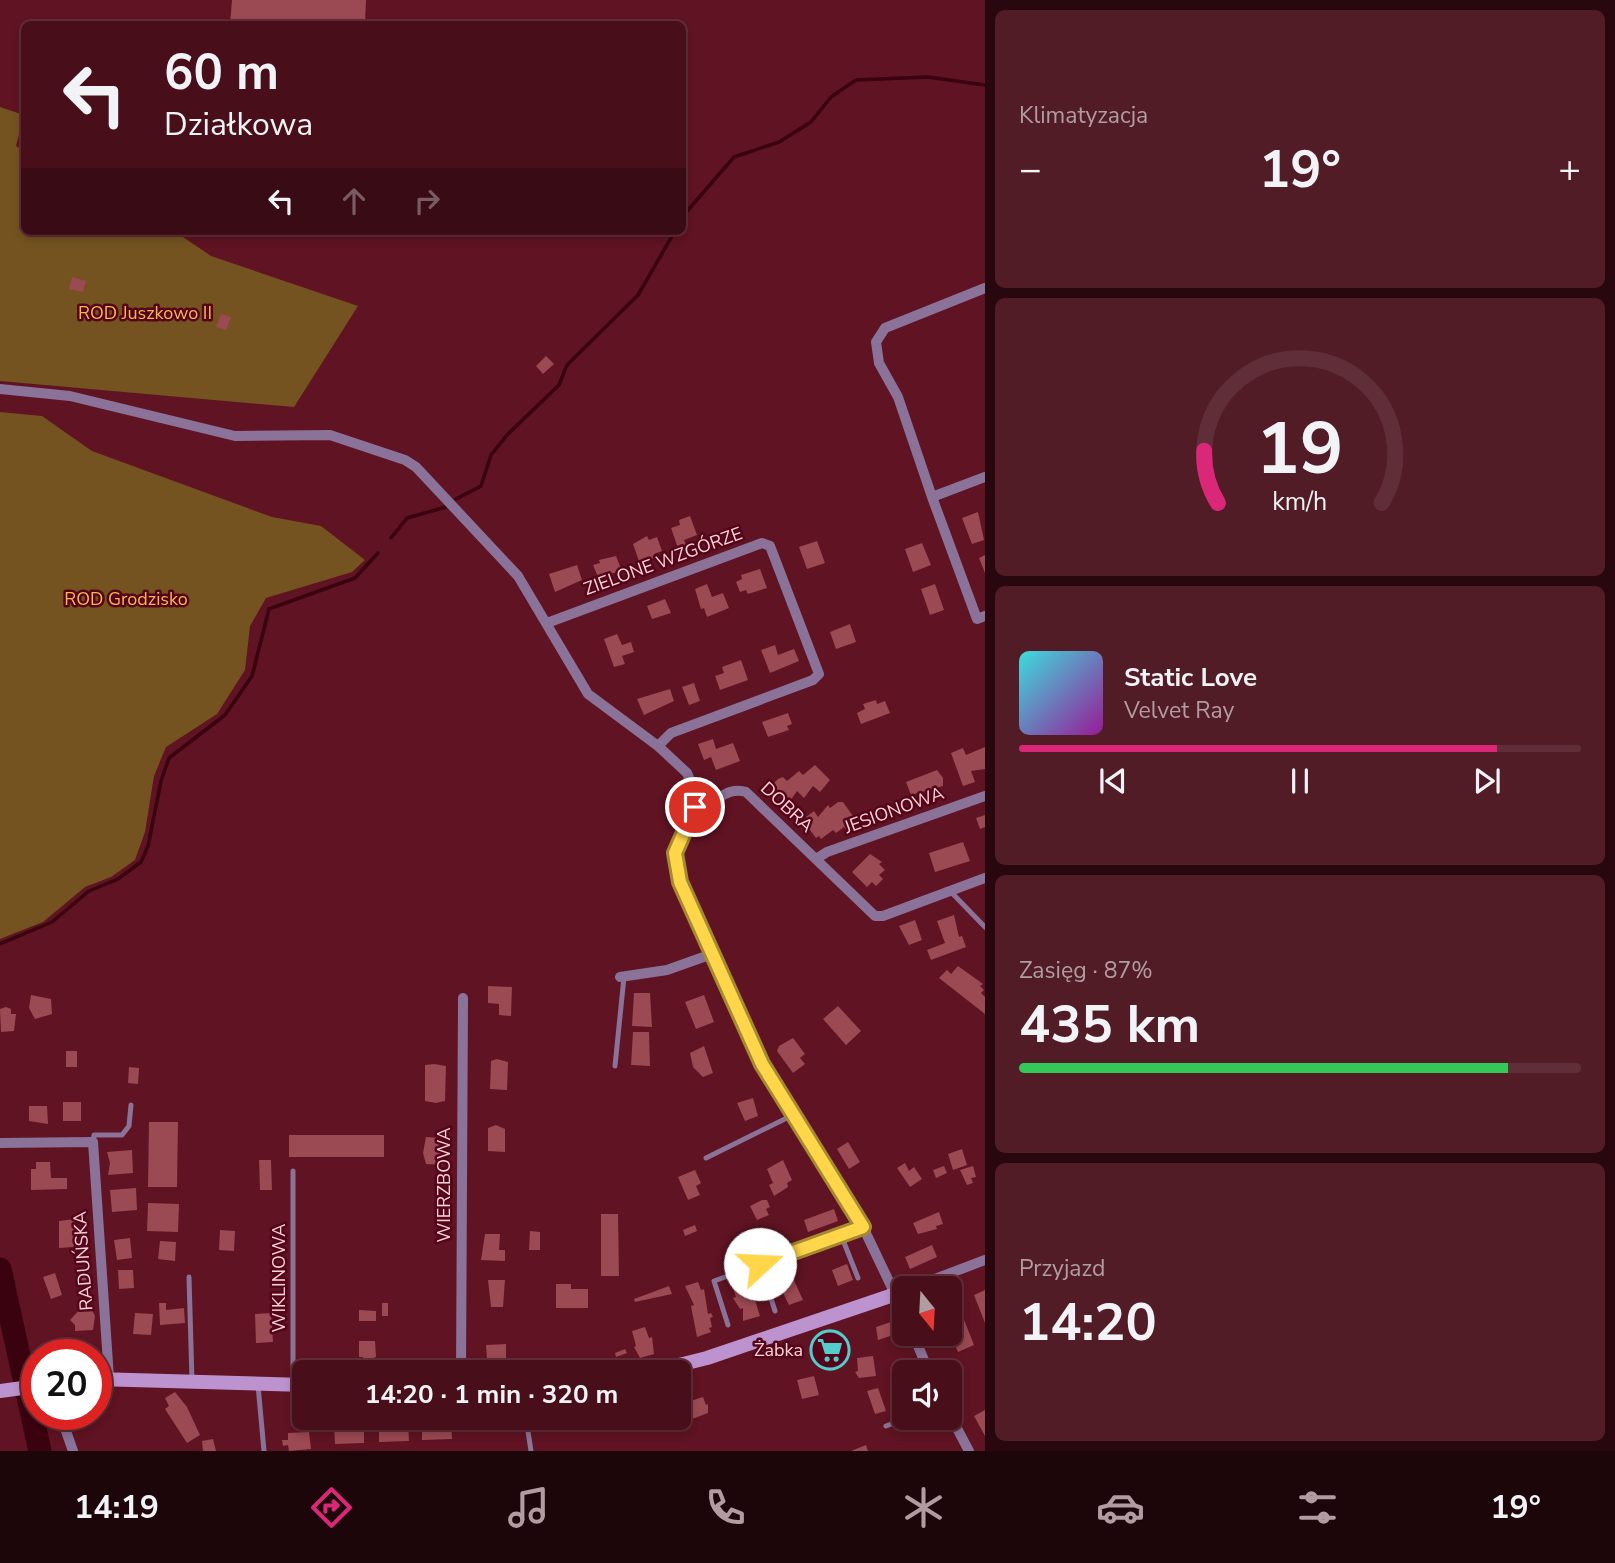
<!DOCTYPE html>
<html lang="pl">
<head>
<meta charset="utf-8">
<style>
	:root { --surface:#480e1a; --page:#521c27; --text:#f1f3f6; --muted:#b19ca2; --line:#602e39; --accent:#db2777 }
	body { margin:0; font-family:"Nunito Sans",sans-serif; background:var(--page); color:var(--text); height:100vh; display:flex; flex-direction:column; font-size:26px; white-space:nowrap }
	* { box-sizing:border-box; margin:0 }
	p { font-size:23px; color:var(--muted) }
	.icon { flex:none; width:38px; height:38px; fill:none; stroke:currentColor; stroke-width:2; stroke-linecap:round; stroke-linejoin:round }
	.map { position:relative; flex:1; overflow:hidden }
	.drawer { display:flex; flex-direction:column; gap:10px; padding:10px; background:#28080e; width:630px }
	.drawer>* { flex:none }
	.top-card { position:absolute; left:21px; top:21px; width:665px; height:214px; border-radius:10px; box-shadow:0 4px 10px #0003,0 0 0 2px var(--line); background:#480e1a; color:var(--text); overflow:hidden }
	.needle { width:46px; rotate:162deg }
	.fabs { position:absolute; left:892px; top:1276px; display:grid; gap:14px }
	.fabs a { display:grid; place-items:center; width:70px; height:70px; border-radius:10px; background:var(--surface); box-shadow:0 4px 10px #0003,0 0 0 2px var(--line); font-size:35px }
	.speed { position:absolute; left:21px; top:1339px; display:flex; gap:14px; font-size:35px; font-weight:700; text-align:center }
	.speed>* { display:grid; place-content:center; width:91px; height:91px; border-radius:50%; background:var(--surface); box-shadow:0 4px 10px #0003,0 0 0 2px var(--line); line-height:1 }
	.speed .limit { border:10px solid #d22; background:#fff; color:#111 }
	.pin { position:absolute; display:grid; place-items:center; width:60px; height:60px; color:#fff; margin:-30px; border:4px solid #fff; border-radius:50%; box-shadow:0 2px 7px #0007 }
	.me { position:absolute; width:77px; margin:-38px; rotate:70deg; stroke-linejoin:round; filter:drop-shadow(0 0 5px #0008) }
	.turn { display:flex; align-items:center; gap:24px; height:147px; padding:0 28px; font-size:32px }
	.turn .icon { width:91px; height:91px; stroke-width:2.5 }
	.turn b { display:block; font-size:49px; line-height:60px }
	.lanes { display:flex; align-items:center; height:66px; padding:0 28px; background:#0003; justify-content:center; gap:35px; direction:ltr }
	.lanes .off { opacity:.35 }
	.big { font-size:52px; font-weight:700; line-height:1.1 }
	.drawer .tile { flex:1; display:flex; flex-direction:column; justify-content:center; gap:10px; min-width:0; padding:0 24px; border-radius:10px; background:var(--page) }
	.drawer .dial { align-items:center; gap:0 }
	.dial svg { height:182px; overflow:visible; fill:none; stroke:var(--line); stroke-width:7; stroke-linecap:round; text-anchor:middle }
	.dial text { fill:var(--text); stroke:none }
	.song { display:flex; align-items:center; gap:21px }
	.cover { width:84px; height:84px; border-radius:10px; background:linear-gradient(135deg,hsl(180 70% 55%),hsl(300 70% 35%)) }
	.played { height:7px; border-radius:4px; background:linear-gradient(90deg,var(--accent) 85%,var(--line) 85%) }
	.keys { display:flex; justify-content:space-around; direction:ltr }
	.heat { display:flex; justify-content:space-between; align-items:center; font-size:38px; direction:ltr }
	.charge { height:10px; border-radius:5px; background:linear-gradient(90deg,#34c759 87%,var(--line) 0) }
	.trip { position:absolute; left:292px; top:1360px; width:399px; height:70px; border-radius:10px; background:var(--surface); box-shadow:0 4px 10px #0003,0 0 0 2px var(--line); font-weight:700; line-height:70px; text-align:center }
	.menu { display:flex; height:112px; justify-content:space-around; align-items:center; background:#1d060a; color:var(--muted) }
	.menu .icon { width:49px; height:49px }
	.menu .current { color:var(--accent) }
	.menu b { font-size:32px; color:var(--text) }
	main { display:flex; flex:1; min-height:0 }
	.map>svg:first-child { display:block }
	.green { fill:#745320 }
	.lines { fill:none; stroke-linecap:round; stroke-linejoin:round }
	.stream { stroke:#39020e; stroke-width:3.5 }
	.river { stroke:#39020e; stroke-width:23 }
	.building { fill:#9b4952 }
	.lane { stroke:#8b7298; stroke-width:5 }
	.street { stroke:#8b7298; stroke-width:10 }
	.secondary { stroke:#bc93cf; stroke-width:14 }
	.route-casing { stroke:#a68a30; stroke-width:18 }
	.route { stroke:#ffd54a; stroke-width:12 }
	.labels { text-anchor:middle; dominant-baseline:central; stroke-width:5; stroke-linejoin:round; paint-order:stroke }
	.park-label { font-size:18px; fill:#f7b653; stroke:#540519 }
	.street-label { font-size:18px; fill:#fad3d5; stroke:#540519 }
	.poi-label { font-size:18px; fill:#fad3d5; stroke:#540519; text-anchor:end }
</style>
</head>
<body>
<main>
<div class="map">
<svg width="985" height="1451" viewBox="0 0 985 1451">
	<rect width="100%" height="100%" fill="#601322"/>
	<path class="green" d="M0,107L24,115L16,146L24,151V231H174L211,256L358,306L294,407L0,381Z
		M0,412L42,416L92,451L272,517L321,526L365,560L352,572L266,598L250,626L245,670L217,714L166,747L154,776L145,832L135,860L111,877L85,887L43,922L0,939Z"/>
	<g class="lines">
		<path class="stream" d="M682,217L734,157L779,142L811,122L831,97L856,80L928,77L985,85
			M456,499L481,486L491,455L507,435L559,385L567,365L638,295L675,231
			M391,538L407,518L446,507
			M0,944L52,922L89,891L118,879L141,862L148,846L161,781L169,758L225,715L252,676L269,609L355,578L378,553"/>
		<path class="river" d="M0,1269L40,1451"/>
	</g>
	<path class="building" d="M232,0H366L365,24H230Z
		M72,277L86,281L83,292L69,289Z
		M221,314L231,317L226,330L216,327Z
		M546,356L554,364L543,374L536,366Z
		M978,512L984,540L972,544L962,518Z
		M690,516L697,535L684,540L687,548L679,551L671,528L680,525L679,520Z
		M647,536L649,540L657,537L662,551L654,554L655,558L639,561L633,544Z
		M817,541L825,563L807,569L799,547Z
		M922,543L931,565L913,572L905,549Z
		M985,555V573L979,558Z
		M616,556L622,571L598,577L593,565L600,563L599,560Z
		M577,565L582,580L555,592L549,574Z
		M760,569L767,588L748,594L746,590L740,592L736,582L742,579L741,575Z
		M707,584L712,597L723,593L729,608L707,617L704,608L701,609L695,589Z
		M935,584L944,610L930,615L921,589Z
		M665,599L671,613L652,619L647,606Z
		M850,624L856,642L836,649L830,632Z
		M617,634L622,645L631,642L634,652L622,656L625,664L614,667L604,639Z
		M775,645L778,655L794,649L799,661L770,673L761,650Z
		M741,660L748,680L720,690L715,676L724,673L722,667Z
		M694,683L700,701L689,705L682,687Z
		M670,689L674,701L644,715L637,699Z
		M876,700L877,704L885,701L890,713L861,724L857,713L865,709L863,704Z
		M788,713L792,724L787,726L789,730L768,737L762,722Z
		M713,739L716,749L733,743L740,761L716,770L711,757L704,760L698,744Z
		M985,747V769L971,771L975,782L963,786L951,753L963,748L966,755Z
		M815,765L830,780L820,792L813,786L804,798L797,791L788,804L770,787L778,779L783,777L787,781L799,771L803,775Z
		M937,770L943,778V786L911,795L906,782Z
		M838,802H843L855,819L851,821L854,824L846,830L844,827L836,833L833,830L821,839L819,836L816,838L804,822L807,819L806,817L814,811L818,817L828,805L830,808Z
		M985,815V827L980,829L976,818Z
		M963,842L970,861L935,872L929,853Z
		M870,854L882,862L879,864L885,870L879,875L883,879L876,886L872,882L867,887L852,872Z
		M954,915L959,937L962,936L966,947L931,960L927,950L945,943L937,921Z
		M915,920L922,940L909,945L899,926Z
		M958,966L983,984L980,986L984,990L981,993L985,997V1014L939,978L947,970L951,974Z
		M488,986L512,987L511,1016L499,1015V1004L488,1003Z
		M634,993H650L652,1027L632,1026Z
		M31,995L51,999L52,1014L35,1019L29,1008Z
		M704,995L714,1022L696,1029L685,1002Z
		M838,1006L861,1031L846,1045L823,1019Z
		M6,1007L11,1009V1014H16L14,1031L1,1032L0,1009Z
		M633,1032H649L650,1066L631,1065Z
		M793,1038L805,1054L800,1058L805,1064L793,1073L777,1051L779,1046Z
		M704,1046L713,1073L703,1077L693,1067L690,1053Z
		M66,1051H77V1067H66Z
		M497,1059L508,1062L507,1090L490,1089L491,1061Z
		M434,1064L446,1066L445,1101L436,1103L425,1101V1065Z
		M129,1067L139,1068L138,1084L128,1083Z
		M753,1098L758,1116L745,1121L737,1103Z
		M63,1102H81V1121H63Z
		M29,1106H47L48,1124L29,1121Z
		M149,1122H178L177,1187H148Z
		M496,1125L505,1129V1152L488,1151V1128Z
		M289,1135H384V1157H289Z
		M426,1137L442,1138L443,1165L426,1164L423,1153Z
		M848,1142L860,1162L849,1169L837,1149Z
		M962,1149L967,1165L953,1170L948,1154Z
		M132,1150L133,1173L108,1175L110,1163L107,1152Z
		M259,1160H271L272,1190H260Z
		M783,1160L792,1180L787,1183L788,1187L774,1196L769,1185L773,1183L767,1169Z
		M36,1162H50L51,1178H67V1189L31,1190V1169H36Z
		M905,1163L909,1171L914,1167L922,1179L910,1187L897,1168Z
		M944,1166L947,1173L936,1178L933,1170Z
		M973,1166L976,1177L971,1178L973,1183L967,1185L960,1170Z
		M695,1170L701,1183L696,1186L700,1195L688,1200L678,1177Z
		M136,1188L137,1210L112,1212L110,1190Z
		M762,1200H767L770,1207L766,1209L769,1215L757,1220L750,1206Z
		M148,1203L179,1204L178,1232L147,1231Z
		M834,1209L838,1221L808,1232L804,1220Z
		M939,1212L943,1224L936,1226L937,1229L918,1234L913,1223Z
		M601,1214H618L619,1276H601Z
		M75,1219L76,1240L86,1239L87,1246L59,1248V1221Z
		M695,1225L697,1231L685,1236L683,1230Z
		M220,1230L235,1231L234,1251L219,1250Z
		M530,1231L540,1232V1250H529Z
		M485,1234H500L499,1250H505V1261L481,1260Z
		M130,1238L132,1258L117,1260L114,1240Z
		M160,1241L176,1242L175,1261L158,1259Z
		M932,1245L937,1257L910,1269L905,1257Z
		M792,1264L794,1273L791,1274L803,1300L789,1305L780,1287L777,1288L776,1274L779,1273L778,1269Z
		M847,1264L853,1280L838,1286L832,1270Z
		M89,1269L90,1286L79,1287L76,1279H78V1270Z
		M118,1270H133L134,1288L119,1289Z
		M55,1273L62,1295L51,1299L43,1277Z
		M748,1278L752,1301L755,1300L760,1316L743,1321V1308L740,1309L733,1298L736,1297L733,1288L736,1287L735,1282Z
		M488,1280H505L503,1307H491Z
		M698,1282L701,1290L704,1289L708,1314L711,1313L713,1317L710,1318L712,1327L709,1328L711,1332L697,1337L691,1306L694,1305L685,1286Z
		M556,1284H571V1289H588V1308H556Z
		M669,1286L672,1294L635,1302L634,1299Z
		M985,1290V1323L974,1295Z
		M957,1302L974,1345L958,1352L950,1333V1304Z
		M159,1303H166V1310L184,1308L185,1323L160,1325Z
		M382,1303H388V1316H382Z
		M83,1306L91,1308L95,1316L93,1330L75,1331V1325L70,1320Z
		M359,1310L376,1311V1321H359Z
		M135,1313L153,1314L151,1335L133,1334Z
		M271,1313L273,1342L256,1343L255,1314Z
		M891,1322L896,1334L878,1340L876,1327Z
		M645,1327L649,1338L652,1337L654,1354L640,1358L634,1347L636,1346L632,1331Z
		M839,1338L842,1360L820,1363L817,1340Z
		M359,1341H375L376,1357L363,1362V1357H359Z
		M506,1344V1358L487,1359L486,1345Z
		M625,1349L627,1353L616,1357L615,1353Z
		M873,1356L876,1376L859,1378L855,1372L858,1371L857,1358Z
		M907,1363L911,1372H905V1395L902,1396L891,1370Z
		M814,1376L819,1395L802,1399L797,1380Z
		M878,1388L886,1411L875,1414L867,1391Z
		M175,1392L187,1407L200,1435L187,1443L165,1409L169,1406L165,1398Z
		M703,1397L706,1405L708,1404V1413L692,1419L687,1402Z
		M985,1410V1436L974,1416Z
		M342,1418H356V1424L364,1423V1443L335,1444L334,1424H342Z
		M386,1418L408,1421L409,1441L379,1442V1422H386Z
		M429,1418L451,1420L452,1439L422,1440V1421H429Z
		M486,1418H521V1429L486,1430Z
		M545,1418H561L562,1426L545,1427Z
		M309,1432L311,1449L289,1451L288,1445L283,1446L282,1440H288V1433Z
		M213,1439L216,1451H203L202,1441Z
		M866,1445L868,1451H851Z"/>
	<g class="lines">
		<path class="lane" d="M951,892L985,927
			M615,1066L624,977
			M93,1141L94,1135H122L129,1126L131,1105
			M706,1158L793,1115
			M841,1235L858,1278
			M760,1264L775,1311
			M189,1277L192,1381
			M728,1325L714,1281L862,1228
			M293,1382V1171
			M258,1385L264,1451
			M526,1418L531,1451
			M886,1426L907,1418"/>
		<path class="street" d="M0,389L70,396L235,436L330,435L405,460L416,467L518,576L588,694L658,746L687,773L693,787L695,807L675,853L680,882L762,1064L863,1227L905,1315
			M985,477L932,497L977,619L985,616
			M932,497L898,397L879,363L876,342L885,328L985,288
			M547,623L762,543L770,546L819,674L813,680L671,733L658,746
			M695,807C714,807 726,785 746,792L875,916H883L985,878
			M816,859L827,852L985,796
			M620,977L667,970L712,954
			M0,1143L93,1142L109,1378
			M911,1288L985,1260
			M913,1334L929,1372
			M461,1372L463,998
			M60,1414L73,1451
			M950,1415L969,1451"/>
		<path class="secondary" d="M651,1372L707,1358L896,1294
			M96,1379L304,1385
			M0,1391L37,1386"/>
	</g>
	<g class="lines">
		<g class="route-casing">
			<path id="route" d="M695,807L675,853L680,882L762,1064L863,1227L760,1264"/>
		</g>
		<use href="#route" class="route"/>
	</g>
	<defs>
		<g id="supermarket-ring" transform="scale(2.0125)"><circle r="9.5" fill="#540519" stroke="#52cdcc" stroke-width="1.5"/><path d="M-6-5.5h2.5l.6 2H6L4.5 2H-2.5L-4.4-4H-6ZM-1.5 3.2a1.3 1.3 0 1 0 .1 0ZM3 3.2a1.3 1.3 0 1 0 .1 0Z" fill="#52cdcc"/></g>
	</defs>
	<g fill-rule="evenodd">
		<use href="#supermarket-ring" x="830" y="1350"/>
	</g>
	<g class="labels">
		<g class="park-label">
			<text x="145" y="313">ROD Juszkowo II</text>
			<text x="126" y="599">ROD Grodzisko</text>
		</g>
		<g class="street-label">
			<text transform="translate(663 561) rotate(-20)">ZIELONE WZGÓRZE</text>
			<text transform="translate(787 807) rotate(43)">DOBRA</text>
			<text transform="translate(894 810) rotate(-20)">JESIONOWA</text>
			<text transform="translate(444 1185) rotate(-90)">WIERZBOWA</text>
			<text transform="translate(83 1261) rotate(-94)">RADUŃSKA</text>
			<text transform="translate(279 1278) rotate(-90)">WIKLINOWA</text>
		</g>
		<g class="poi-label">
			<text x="803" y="1350">Żabka</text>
		</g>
	</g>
</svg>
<div class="fabs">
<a><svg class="needle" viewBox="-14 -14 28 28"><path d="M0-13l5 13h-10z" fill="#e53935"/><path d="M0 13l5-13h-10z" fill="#b19ca2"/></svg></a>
<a><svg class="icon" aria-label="sound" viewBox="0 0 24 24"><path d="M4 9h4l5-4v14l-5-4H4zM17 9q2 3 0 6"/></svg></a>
</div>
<div class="speed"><div class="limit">20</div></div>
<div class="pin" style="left:695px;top:807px;background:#d93025"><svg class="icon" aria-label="arrive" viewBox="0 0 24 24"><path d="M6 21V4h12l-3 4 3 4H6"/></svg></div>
<svg class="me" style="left:760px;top:1264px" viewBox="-20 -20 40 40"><circle r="19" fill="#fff"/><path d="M0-13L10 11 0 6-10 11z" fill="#ffd54a"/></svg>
<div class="trip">14:20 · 1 min · 320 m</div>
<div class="top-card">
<div class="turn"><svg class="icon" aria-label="left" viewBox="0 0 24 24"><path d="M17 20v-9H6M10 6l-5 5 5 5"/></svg><div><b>60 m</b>Działkowa</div></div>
<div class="lanes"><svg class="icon" aria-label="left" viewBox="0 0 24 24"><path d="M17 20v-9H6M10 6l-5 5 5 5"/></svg><svg class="icon off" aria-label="ahead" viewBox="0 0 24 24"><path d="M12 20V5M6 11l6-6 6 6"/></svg><svg class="icon off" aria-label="right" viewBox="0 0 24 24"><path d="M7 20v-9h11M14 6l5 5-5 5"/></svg></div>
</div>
</div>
<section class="drawer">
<div class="tile"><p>Klimatyzacja</p>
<div class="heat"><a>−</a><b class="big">19°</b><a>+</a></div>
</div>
<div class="tile dial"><svg viewBox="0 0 100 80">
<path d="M14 69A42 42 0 1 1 86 69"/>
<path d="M14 69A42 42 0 0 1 8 46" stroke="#db2777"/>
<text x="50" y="56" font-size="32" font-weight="700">19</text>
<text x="50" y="72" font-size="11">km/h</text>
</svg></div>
<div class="tile">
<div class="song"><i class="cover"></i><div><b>Static Love</b><p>Velvet Ray</p></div></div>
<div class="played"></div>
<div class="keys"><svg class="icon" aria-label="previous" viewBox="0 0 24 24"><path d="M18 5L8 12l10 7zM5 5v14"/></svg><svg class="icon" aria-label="pause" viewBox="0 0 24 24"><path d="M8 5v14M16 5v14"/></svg><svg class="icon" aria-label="next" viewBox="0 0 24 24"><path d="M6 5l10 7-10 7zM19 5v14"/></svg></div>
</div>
<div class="tile"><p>Zasięg · 87%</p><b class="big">435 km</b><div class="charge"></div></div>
<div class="tile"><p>Przyjazd</p><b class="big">14:20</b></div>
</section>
</main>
<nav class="menu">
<b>14:19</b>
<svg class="icon current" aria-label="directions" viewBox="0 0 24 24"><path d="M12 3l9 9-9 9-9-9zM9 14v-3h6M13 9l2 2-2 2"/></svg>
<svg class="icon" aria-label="music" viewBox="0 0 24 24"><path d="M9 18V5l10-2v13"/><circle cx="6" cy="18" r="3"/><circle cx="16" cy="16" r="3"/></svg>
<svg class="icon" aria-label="phone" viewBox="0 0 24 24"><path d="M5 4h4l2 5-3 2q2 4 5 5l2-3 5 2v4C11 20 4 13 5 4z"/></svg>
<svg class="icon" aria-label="climate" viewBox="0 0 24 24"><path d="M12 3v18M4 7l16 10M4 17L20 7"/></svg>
<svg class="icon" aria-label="car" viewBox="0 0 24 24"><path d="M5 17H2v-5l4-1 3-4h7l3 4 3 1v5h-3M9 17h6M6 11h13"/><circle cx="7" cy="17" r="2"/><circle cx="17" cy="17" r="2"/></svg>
<svg class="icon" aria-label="filters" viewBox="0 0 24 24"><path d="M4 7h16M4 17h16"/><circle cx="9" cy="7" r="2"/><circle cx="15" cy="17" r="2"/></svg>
<b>19°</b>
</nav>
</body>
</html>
